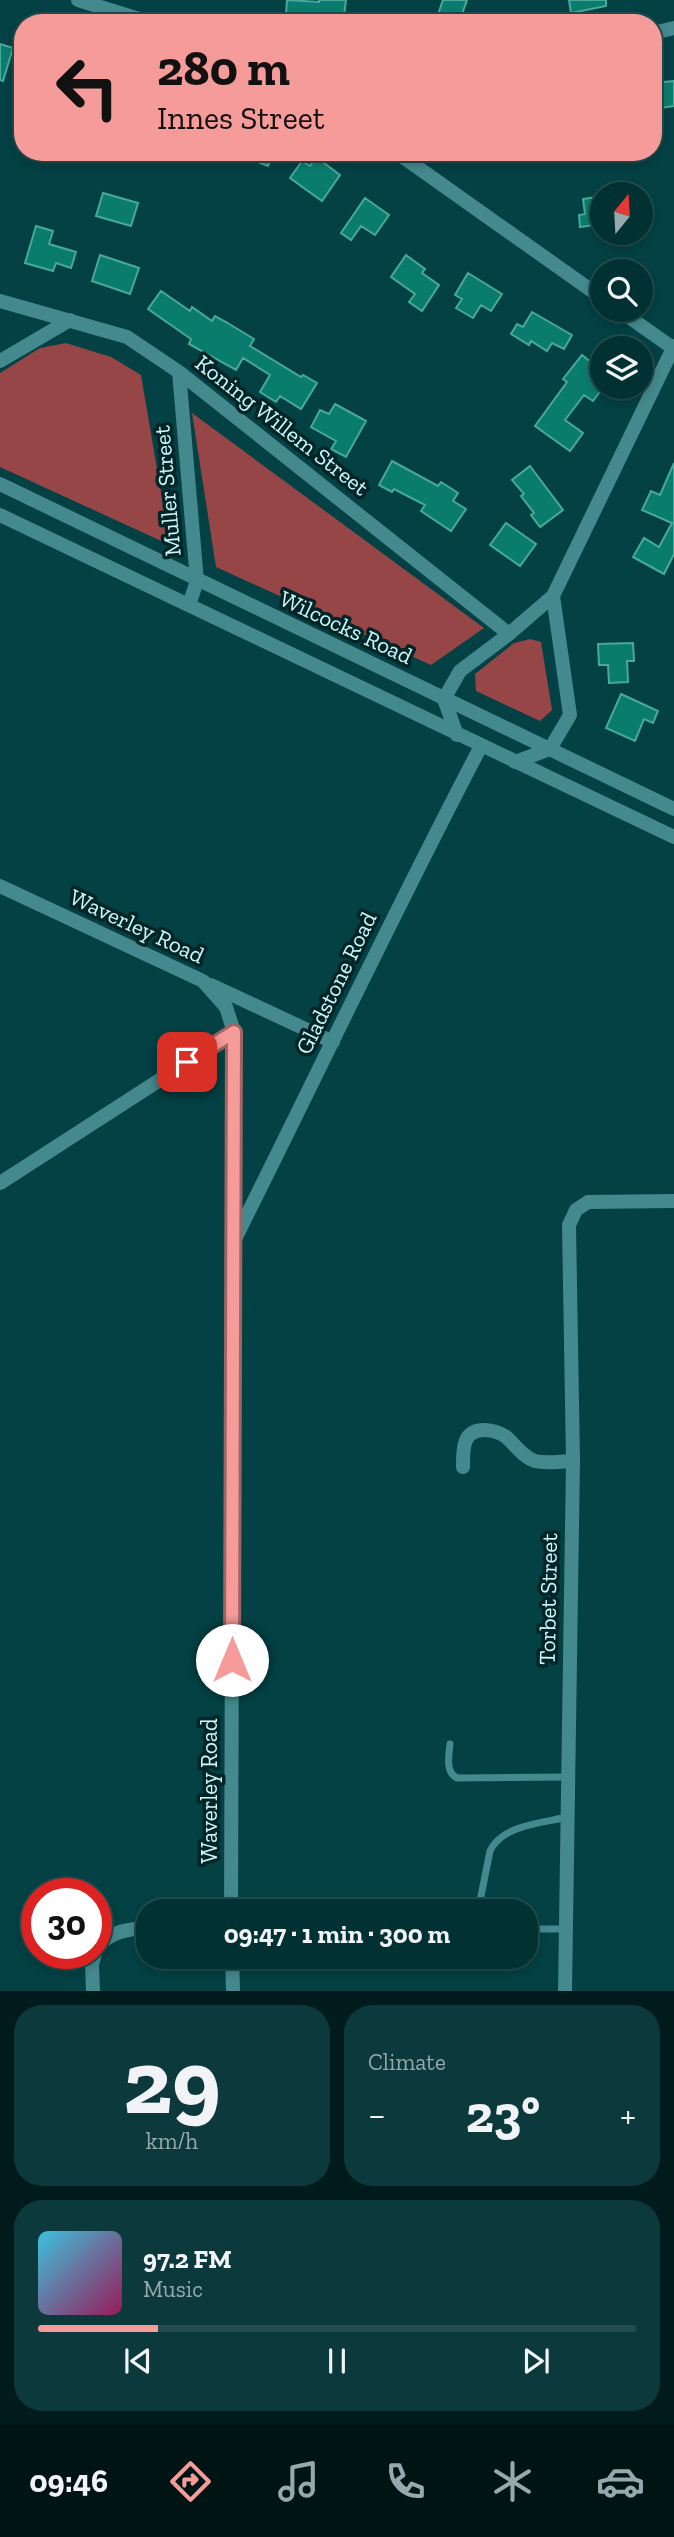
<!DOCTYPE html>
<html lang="en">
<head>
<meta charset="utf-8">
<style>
	:root { --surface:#023133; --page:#0c393b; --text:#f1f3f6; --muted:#96a9ac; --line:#234c4e; --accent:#f59b9a }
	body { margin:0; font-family:"Zilla Slab",serif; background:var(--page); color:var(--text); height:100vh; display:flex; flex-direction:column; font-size:26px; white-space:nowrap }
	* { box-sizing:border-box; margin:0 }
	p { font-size:23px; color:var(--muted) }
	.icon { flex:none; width:38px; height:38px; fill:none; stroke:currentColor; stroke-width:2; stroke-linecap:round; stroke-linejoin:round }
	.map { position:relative; height:1991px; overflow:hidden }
	.sheet { display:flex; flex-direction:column; gap:14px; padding:14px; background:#011b1c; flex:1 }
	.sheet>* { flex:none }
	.guide { position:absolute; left:14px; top:14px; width:648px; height:147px; border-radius:28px; box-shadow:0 4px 10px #0003,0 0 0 2px var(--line); background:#f59b9a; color:#111; overflow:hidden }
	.needle { width:46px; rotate:18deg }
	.buttons { position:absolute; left:590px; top:182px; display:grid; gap:14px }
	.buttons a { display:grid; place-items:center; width:63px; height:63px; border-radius:50%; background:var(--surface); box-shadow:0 4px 10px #0003,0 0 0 2px var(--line); font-size:35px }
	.speed { position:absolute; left:21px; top:1878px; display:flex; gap:14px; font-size:35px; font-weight:700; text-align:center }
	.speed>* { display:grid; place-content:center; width:91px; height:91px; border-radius:50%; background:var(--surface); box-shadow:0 4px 10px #0003,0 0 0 2px var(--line); line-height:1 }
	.speed .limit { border:10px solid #d22; background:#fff; color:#111 }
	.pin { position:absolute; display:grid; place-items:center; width:60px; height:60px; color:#fff; margin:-30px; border-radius:14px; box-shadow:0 4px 10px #0006 }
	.me { position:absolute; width:77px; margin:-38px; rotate:0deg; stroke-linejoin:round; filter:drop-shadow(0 0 5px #0008) }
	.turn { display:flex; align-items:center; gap:24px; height:147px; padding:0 28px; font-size:32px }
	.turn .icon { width:91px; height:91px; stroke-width:2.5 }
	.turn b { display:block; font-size:49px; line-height:60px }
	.big { font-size:52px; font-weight:700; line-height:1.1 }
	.sheet .tile { flex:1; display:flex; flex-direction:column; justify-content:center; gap:10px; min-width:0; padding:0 24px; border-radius:28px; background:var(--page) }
	.sheet .dial { align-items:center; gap:0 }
	.dial b { font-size:91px; line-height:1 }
	.song { display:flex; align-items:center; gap:21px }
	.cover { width:84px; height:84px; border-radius:10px; background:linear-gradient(135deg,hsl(190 70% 55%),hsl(330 70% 35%)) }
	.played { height:7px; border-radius:4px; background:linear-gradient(90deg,var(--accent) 20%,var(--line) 20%) }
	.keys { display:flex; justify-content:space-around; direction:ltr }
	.heat { display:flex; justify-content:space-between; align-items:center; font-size:38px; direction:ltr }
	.sheet .tiles { flex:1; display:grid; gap:14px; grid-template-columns:1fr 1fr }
	.tile:last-child { grid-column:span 2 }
	.trip { position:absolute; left:136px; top:1899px; width:402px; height:70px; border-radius:28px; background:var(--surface); box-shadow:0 4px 10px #0003,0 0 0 2px var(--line); font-weight:700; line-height:70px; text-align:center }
	.dock { display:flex; height:112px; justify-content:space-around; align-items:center; background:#011414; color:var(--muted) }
	.dock .icon { width:49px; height:49px }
	.dock .active { color:var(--accent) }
	.dock b { font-size:32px; color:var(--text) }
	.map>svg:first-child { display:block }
	.green { fill:#974648 }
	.building { fill:#0a7c6e; stroke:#49a999; stroke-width:2 }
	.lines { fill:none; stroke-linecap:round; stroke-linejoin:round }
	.service { stroke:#44898d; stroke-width:7 }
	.minor { stroke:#44898d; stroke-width:14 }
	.tertiary { stroke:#44898d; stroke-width:14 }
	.route-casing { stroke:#9f6564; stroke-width:18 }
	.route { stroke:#f59b9a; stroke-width:12 }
	.labels { text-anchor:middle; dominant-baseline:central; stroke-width:7; stroke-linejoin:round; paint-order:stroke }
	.street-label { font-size:23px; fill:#cbf9fc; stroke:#032527 }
</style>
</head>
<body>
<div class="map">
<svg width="674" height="1991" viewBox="0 0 674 1991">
	<rect width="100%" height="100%" fill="#034144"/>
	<path class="green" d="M66,343L111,357L141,375L170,545L0,467V373L40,348Z
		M192,413L484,628L431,665L216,567Z
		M530,639L541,642L552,710L540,721L476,691L475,674L514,643Z"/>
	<path class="building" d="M287,0L319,2V0H346L343,23L286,14Z
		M443,0H467L459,23H435Z
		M569,0H606V6L571,13Z
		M0,44L13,48L3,81L0,80Z
		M674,81V106L653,109V83Z
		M233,152H273L268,166Z
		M316,157L340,175L322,201L290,178L302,161L310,166Z
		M103,193L138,203L131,226L96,216Z
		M602,196V224L580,227L579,215L585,214L583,199Z
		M365,198L389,215L375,235L361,226L351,240L341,233Z
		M36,226L53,231L49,244L76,252L71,268L56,263L53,271L25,263Z
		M100,255L139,268L130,294L92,281Z
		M406,255L425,269L422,273L439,285L422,311L409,302L415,294L391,277Z
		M468,273L502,294L491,311L481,305L473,318L456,308L462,299L455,295Z
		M161,291L190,311L192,307L212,321L215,316L226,322L254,339L250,346L301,377L303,375L317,383L301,409L280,396L276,402L260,392L270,375L243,358L236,370L189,344L191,339L148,309Z
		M532,312L572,335L564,349L552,343L547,351L531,341L529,345L511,334L517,324L523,327Z
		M582,355L602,371V389L593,401L584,395L565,420L583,433L570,451L535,426L567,382L563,379Z
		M335,404L366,421L346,457L331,449L336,441L311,427L320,410L329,414Z
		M392,461L438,486L441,482L458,493L453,501L466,509L451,531L421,511L425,505L394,489L392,492L379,485Z
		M674,463V554L664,574L633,557L644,538L659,547L672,523L642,510L651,491L660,495Z
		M530,466L563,510L540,527L531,515L534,513L521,496L524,494L512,480Z
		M506,523L536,544L520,566L490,545Z
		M633,643L634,661H627L628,682L609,683L608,665H599L598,644Z
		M621,694L658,711L653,723L644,719L635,741L606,728Z"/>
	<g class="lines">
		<path class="service" d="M450,1744C449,1755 445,1772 457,1778L568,1777
			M478,1911L490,1851C502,1825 542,1823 568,1817
			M527,1929H566"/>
		<path class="minor" d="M78,0L152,23
			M653,33L674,28
			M396,152L602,298
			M0,301L127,337L179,372L509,634
			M619,310L673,348
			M0,361L70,320
			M179,372L197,581L189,605
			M0,886L203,981L226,1007L234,1032L231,1911
			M211,985L333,1042
			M0,1183L234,1032
			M236,1237C318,1073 396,908 481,746
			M463,1467C463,1450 462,1430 484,1430C492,1430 498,1432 505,1436C515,1444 522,1457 535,1461C547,1464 561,1461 573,1461
			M96,1948C111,1931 127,1929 149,1928
			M232,1956L233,1991
			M93,1991L92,1965L95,1953
			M565,1991L573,1461L569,1225L576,1210L588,1202L674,1201"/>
		<path class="tertiary" d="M0,484L674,809
			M0,515L674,837
			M457,735L444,699L460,671L509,634L553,596L674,346
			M515,762L550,749L570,715L553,596"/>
	</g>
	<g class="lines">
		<g class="route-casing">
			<path id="route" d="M187,1062L234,1032L232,1660"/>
		</g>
		<use href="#route" class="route"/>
	</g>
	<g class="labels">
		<g class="street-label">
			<text transform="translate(282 425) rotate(38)">Koning Willem Street</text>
			<text transform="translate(167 491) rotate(-95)">Muller Street</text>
			<text transform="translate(346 627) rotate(25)">Wilcocks Road</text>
			<text transform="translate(137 926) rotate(25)">Waverley Road</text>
			<text transform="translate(336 983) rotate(-64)">Gladstone Road</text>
			<text transform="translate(548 1599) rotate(-89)">Torbet Street</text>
			<text transform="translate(209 1791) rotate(-90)">Waverley Road</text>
		</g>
	</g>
</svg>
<div class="buttons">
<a><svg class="needle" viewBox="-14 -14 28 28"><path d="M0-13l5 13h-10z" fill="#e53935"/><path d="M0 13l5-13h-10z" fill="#96a9ac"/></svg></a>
<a><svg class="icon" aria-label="search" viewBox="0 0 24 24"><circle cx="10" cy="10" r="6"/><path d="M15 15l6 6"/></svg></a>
<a><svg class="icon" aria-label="layers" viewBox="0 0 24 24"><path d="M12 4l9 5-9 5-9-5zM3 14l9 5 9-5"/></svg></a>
</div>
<div class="speed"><div class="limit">30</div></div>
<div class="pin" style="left:187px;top:1062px;background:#d93025"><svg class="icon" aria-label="arrive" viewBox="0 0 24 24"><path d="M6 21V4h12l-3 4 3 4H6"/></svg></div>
<svg class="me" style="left:232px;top:1660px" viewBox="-20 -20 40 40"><circle r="19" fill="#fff"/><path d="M0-13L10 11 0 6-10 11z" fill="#f59b9a"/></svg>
<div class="trip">09:47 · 1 min · 300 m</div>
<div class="guide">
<div class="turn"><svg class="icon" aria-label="left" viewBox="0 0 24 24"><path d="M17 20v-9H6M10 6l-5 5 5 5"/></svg><div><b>280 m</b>Innes Street</div></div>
</div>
</div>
<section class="sheet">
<div class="tiles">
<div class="tile dial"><b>29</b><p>km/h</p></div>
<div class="tile"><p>Climate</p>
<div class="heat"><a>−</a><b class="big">23°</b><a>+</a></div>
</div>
<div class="tile">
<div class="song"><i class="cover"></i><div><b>97.2 FM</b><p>Music</p></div></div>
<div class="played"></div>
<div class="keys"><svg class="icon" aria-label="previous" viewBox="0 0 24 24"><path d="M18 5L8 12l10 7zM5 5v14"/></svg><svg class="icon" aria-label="pause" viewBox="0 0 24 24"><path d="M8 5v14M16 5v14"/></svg><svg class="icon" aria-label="next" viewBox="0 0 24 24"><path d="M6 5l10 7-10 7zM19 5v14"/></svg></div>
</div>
</div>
</section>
<nav class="dock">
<b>09:46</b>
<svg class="icon active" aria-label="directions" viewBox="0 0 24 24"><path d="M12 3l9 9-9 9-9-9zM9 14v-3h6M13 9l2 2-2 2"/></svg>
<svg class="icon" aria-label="music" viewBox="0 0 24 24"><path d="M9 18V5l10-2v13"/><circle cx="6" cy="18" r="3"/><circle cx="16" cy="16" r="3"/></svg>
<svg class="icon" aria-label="phone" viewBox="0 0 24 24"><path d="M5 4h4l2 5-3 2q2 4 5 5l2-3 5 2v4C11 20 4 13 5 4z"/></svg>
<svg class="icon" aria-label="climate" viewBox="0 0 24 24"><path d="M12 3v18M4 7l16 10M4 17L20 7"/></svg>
<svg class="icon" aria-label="car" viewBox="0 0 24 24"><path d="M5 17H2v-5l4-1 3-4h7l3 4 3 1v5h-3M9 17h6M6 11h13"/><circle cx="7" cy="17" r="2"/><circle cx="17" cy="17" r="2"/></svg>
</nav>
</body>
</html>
